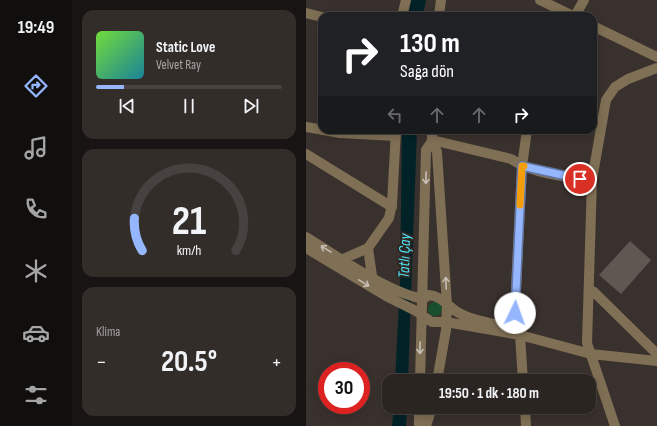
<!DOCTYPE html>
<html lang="tr">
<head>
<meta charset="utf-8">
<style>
	:root { --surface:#2b2522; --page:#332d2a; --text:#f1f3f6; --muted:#a6a5a5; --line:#474240; --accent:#95b6fd }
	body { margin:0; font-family:"Sofia Sans Condensed",sans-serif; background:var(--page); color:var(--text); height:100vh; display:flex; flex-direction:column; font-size:15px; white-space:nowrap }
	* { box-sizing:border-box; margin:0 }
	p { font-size:13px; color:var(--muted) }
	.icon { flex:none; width:22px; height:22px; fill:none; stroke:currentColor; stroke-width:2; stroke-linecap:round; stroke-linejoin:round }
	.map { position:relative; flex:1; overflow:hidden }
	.panel { display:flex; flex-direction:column; gap:10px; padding:10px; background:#181413; width:234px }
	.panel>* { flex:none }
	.top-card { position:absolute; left:12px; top:12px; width:279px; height:122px; border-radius:12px; box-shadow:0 2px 10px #0003,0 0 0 1px var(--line); background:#202124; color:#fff; overflow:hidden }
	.speed { position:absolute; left:12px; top:362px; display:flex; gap:8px; font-size:20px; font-weight:700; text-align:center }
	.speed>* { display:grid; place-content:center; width:52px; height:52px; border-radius:50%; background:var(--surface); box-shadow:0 2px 10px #0003,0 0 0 1px var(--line); line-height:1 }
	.speed .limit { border:6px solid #d22; background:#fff; color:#111 }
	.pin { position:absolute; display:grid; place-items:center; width:34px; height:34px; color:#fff; margin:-17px; border:2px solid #fff; border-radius:50%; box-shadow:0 1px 4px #0007 }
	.me { position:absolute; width:44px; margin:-22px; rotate:3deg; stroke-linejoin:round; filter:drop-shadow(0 0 3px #0008) }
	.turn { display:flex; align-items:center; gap:14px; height:84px; padding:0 16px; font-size:18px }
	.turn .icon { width:52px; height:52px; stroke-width:2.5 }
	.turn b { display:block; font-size:28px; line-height:34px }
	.lanes { display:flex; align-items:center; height:38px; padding:0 16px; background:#0003; justify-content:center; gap:20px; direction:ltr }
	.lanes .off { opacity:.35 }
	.big { font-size:30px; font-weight:700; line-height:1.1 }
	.panel .card { flex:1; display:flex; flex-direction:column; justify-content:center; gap:6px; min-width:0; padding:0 14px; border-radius:12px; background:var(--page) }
	.panel .dial { align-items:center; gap:0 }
	.dial svg { height:104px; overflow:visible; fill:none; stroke:var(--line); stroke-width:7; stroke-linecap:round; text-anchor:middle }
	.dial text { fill:var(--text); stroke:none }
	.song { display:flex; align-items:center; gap:12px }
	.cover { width:48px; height:48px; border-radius:6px; background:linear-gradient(135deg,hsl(100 70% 55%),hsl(190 70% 35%)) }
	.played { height:4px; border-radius:2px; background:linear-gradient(90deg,var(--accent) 15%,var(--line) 15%) }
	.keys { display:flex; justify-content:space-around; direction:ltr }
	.heat { display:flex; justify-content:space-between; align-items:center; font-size:22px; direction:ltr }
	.trip { position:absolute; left:76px; top:374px; width:214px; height:40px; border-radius:12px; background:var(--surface); box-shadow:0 2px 10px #0003,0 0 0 1px var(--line); font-weight:700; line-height:40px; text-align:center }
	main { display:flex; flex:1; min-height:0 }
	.dock { display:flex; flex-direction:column; width:72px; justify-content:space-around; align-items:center; background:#110f0e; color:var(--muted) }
	.dock .icon { width:28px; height:28px }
	.dock .selected { color:var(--accent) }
	.dock b { font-size:18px; color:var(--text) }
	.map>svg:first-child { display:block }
	.green { fill:#194f2d }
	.water { fill:#012327 }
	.building { fill:#605652 }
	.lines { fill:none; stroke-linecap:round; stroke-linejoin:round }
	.minor { stroke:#7f6f54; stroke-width:10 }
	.oneway { stroke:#c7beb6 }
	.route-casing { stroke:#6176a4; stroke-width:10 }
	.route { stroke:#95b6fd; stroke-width:7 }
	.slow { stroke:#f59e0b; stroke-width:7 }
	.labels { text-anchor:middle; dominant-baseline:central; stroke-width:4; stroke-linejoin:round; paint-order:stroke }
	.water-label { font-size:16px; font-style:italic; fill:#4ee7fb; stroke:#2f2723 }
</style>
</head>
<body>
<main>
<nav class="dock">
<b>19:49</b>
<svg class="icon selected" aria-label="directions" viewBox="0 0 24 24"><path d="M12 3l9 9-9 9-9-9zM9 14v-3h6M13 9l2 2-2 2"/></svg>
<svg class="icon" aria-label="music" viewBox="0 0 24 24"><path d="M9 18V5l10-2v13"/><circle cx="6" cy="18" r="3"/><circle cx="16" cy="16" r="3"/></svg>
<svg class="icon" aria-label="phone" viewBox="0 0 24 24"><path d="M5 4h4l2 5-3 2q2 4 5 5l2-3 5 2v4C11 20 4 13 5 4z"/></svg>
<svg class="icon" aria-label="climate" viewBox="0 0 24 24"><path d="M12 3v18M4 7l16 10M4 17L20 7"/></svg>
<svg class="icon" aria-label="car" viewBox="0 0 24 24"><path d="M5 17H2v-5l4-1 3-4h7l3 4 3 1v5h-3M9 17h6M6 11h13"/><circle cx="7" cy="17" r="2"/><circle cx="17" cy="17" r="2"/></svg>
<svg class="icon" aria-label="filters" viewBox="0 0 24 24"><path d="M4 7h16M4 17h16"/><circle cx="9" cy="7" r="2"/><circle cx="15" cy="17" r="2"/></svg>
</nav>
<section class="panel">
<div class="card">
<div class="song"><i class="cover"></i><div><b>Static Love</b><p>Velvet Ray</p></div></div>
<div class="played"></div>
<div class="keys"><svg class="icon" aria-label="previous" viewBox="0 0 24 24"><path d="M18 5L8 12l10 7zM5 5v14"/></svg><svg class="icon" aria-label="pause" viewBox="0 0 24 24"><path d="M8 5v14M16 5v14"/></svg><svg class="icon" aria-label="next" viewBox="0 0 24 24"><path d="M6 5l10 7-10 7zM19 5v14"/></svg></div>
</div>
<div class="card dial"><svg viewBox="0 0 100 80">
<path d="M14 69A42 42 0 1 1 86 69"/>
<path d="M14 69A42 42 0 0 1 8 44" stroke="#95b6fd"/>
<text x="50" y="56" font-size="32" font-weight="700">21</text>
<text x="50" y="72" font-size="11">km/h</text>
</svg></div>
<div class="card"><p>Klima</p>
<div class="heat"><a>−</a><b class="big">20.5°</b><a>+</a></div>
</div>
</section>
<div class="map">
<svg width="351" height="426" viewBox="0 0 351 426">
	<rect width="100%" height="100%" fill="#39312d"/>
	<path class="green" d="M122 309a7 7 0 1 1 14 0a7 7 0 1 1-14 0Z"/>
	<path class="water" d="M105,0H120L117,16H102Z
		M96,130H111L102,381H89L94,284Z
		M88,407H101L100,426H86Z"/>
	<path class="building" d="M324,241L345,260L315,294L293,275Z"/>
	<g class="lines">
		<path class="minor" d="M234,0L267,16
			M0,13L16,17
			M96,16L100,0
			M133,16L135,0
			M269,16L278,0
			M287,26L351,57
			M0,127L34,133L90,136
			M126,130V141L131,152L141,305L140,330L131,381
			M126,140L205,159C228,174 259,177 286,180L300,100L309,87L322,79L351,68
			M0,154L86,207
			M286,180L281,343L309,426
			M0,237C32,257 81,292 117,299L123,295C137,296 144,310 157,315C172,322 191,324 208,328
			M0,248L80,296L110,311L126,322H140L214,335L285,354L351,361
			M62,248L66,276
			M37,259L62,248L83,218L86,204L90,130
			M283,290L288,292L351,354
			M114,381L120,150L126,141
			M217,381L214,335L208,328L216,166L221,130
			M219,407L220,426
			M113,426V407
			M120,426L126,407"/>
	</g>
	<defs><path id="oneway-shaft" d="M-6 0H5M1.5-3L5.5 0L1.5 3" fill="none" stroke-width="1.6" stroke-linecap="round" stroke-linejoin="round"/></defs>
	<g class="oneway">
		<use href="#oneway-shaft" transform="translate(120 178) rotate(91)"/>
		<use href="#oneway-shaft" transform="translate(20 249) rotate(-149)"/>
		<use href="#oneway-shaft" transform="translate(58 283) rotate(31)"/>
		<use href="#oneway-shaft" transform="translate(140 283) rotate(-92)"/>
		<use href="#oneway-shaft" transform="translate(114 348) rotate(91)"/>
	</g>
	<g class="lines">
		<g class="route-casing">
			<path id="route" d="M209,313L216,166L274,179"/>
		</g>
		<use href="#route" class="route"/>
		<path class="slow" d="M214,205L216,166H218"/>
	</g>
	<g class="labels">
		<g class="water-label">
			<text transform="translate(99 256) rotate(-88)">Tatlı Çay</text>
		</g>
	</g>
</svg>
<div class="speed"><div class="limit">30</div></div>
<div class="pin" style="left:274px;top:179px;background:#d93025"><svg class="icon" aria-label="arrive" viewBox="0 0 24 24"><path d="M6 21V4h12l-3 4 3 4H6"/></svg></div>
<svg class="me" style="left:209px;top:313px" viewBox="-20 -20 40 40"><circle r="19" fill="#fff"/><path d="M0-13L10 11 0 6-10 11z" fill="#95b6fd"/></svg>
<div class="trip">19:50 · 1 dk · 180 m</div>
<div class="top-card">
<div class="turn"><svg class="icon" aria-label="right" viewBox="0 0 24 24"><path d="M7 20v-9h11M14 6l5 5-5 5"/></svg><div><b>130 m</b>Sağa dön</div></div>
<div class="lanes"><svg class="icon off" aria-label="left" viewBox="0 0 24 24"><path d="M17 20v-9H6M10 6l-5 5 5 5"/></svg><svg class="icon off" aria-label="ahead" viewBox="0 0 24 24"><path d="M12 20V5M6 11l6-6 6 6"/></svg><svg class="icon off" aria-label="ahead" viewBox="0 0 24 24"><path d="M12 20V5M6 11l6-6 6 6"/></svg><svg class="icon" aria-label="right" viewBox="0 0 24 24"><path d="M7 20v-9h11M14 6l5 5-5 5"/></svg></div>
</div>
</div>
</main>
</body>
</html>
